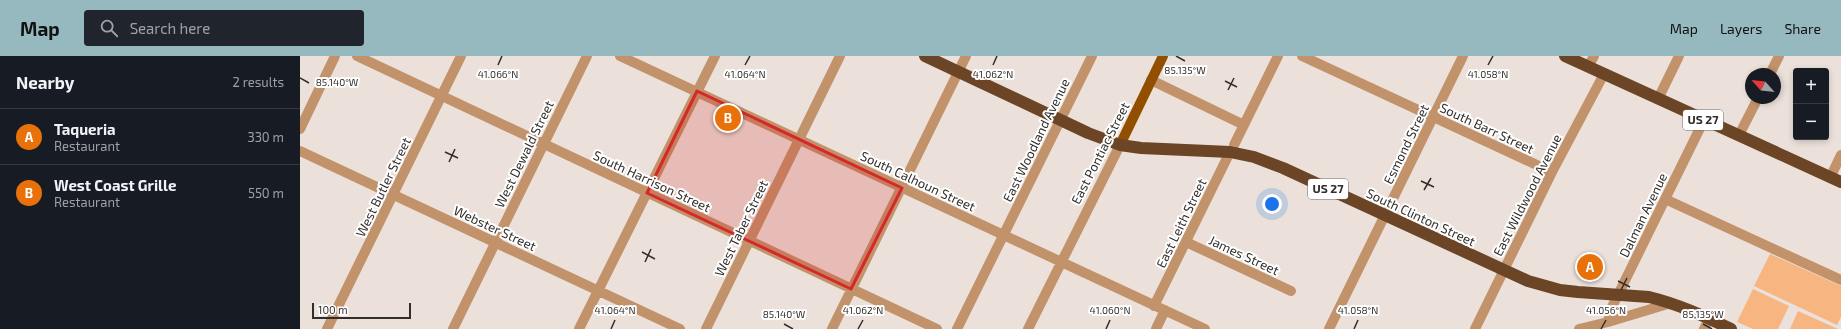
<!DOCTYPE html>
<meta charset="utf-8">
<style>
:root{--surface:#171b24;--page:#20242c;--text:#f1f3f6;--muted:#9ea1a6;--line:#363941;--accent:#96b8bf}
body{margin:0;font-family:"Exo 2",sans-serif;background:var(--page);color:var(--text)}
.controls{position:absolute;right:12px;top:12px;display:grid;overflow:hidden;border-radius:4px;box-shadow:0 2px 6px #0003}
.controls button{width:36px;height:36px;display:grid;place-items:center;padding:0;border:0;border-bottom:1px solid var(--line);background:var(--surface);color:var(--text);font:20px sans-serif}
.compass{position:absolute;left:1445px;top:12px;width:36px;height:36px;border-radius:50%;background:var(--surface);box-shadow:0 2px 6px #0003;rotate:297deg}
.scale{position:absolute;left:12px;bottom:10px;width:99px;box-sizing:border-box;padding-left:4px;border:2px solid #312d2b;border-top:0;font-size:11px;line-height:14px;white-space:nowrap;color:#312d2b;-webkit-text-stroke:3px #fff;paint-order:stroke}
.you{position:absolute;left:972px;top:148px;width:14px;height:14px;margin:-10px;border:3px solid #fff;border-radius:50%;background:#1a73e8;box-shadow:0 0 0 6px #1a73e833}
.badge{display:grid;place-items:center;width:26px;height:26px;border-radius:50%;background:var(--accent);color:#fff;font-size:13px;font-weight:700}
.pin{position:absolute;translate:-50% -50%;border:2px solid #fff;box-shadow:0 1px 4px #0006}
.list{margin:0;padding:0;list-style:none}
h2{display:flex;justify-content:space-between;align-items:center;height:52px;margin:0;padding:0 16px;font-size:17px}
h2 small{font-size:13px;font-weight:400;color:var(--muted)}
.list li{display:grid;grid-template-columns:26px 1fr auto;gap:12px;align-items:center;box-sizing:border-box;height:56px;padding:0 16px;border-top:1px solid var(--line)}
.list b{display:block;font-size:15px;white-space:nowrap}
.list p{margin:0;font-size:13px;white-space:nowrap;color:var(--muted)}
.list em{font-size:13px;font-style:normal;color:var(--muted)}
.icon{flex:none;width:22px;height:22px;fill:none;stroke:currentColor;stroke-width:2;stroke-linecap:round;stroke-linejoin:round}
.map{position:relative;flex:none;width:1541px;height:273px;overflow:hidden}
header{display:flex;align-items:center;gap:24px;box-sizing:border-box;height:56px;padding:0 20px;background:var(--accent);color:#111}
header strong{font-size:19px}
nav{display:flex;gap:22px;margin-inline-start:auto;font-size:14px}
.search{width:280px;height:36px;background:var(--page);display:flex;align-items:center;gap:10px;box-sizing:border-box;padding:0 14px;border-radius:4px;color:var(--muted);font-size:15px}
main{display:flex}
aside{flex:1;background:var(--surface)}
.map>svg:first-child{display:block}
.green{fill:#f7b581}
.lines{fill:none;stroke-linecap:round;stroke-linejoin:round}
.minor{stroke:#c2926b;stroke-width:10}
.major{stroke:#934f00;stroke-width:10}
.highway{stroke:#6b4525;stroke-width:12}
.marked{fill:#d62828;fill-opacity:0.2;stroke:#d62828;stroke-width:3;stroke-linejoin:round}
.ticks{fill:none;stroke:#312d2b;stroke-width:1.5}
.labels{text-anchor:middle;stroke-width:4;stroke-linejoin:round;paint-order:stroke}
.shield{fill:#fff;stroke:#6f6c6b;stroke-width:1}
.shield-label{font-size:12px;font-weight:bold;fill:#312d2b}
.street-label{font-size:13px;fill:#312d2b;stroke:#fff}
.ticks-label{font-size:10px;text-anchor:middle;fill:#312d2b;stroke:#fff;stroke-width:4;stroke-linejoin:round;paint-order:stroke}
</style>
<header>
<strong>Map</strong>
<div class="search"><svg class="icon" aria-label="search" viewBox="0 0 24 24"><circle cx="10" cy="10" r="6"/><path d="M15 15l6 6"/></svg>Search here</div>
<nav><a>Map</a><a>Layers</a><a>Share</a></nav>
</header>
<main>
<aside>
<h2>Nearby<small>2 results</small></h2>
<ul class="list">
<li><span class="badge" style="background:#e8710a">A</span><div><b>Taqueria</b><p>Restaurant</p></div><em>330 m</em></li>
<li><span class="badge" style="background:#e8710a">B</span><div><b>West Coast Grille</b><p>Restaurant</p></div><em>550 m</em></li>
</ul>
</aside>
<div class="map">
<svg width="1541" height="273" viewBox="0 0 1541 273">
<rect width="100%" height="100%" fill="#ebe1da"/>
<path class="green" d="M1470,198L1541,230V261L1537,269L1454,230Z
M1453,233L1489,250L1478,273H1453L1437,266Z
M1498,255L1538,273H1490Z"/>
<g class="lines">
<path class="minor" d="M57,0L637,273
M320,0L905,273
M1002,0L1252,116
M1288,11L1294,0
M1470,18L1479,0
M851,24L944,69
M1358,43L1379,0
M0,73L35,0
M1439,79L1458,42
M934,89L978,0
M0,95L380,273
M1530,122L1541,99
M1365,143L1541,224
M886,186L991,235
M854,250L930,96
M1308,266L1311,253L1404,64
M27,273L161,0
M153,273L287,0
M279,273L415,0
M406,273L540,0
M532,273L666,0
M657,273L792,0
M728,273L820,89
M856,273L865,254
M1029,273L1163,0
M1175,273L1252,116L1304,18
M1279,273L1308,266L1371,247
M1404,273L1409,263"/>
<path class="major" d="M820,89L863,0"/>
<path class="highway" d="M625,0L788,77L820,89L841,92L930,96L954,101L983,112L1228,225L1260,234L1278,236L1349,241C1378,248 1404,260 1431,273
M1265,0L1541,126"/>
</g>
<path class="marked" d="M397,35L602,132L551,233L347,137Z"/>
<path class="ticks" d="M876,0L885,5M198,9L202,0M445,9L450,0M693,9L697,0M1188,9L1193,0M0,22L9,27M925,25L937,31M928,34L934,22M145,96L158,102M149,106L155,93M1121,125L1134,131M1124,134L1131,122M342,196L355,203M345,206L351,193M1318,225L1330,231M1321,234L1327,222M484,268L493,273M1403,268L1412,273M311,273L315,264M558,273L563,264M806,273L810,264M1054,273L1058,264M1301,273L1306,264"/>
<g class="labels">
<g class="shield">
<rect x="1383" y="54" width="40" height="20" rx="3"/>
<rect x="1008" y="123" width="40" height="20" rx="3"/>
</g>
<g class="shield-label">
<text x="1403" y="68">US 27</text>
<text x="1028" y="137">US 27</text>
</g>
<g class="street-label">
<text transform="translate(1187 72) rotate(25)" y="5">South Barr Street</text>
<text transform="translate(736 84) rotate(-64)" y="5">East Woodland Avenue</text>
<text transform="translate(1106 88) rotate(-64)" y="5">Esmond Street</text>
<text transform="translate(800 97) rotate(-63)" y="5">East Pontiac Street</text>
<text transform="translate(224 98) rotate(-64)" y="5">West Dewald Street</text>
<text transform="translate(352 125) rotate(25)" y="5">South Harrison Street</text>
<text transform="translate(618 125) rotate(25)" y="5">South Calhoun Street</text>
<text transform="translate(83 131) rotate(-64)" y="5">West Butler Street</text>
<text transform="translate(1227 139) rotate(-63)" y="5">East Wildwood Avenue</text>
<text transform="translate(1343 159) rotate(-64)" y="5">Dalman Avenue</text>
<text transform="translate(1121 161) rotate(25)" y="5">South Clinton Street</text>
<text transform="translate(881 167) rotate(-64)" y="5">East Leith Street</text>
<text transform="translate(195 172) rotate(25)" y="5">Webster Street</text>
<text transform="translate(441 172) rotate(-64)" y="5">West Taber Street</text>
<text transform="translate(944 199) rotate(25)" y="5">James Street</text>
</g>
</g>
<g class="ticks-label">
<text x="885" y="18">85.135°W</text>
<text x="198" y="22">41.066°N</text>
<text x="445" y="22">41.064°N</text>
<text x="693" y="22">41.062°N</text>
<text x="1188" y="22">41.058°N</text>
<text x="37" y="30">85.140°W</text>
<text x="315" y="258">41.064°N</text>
<text x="563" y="258">41.062°N</text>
<text x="810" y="258">41.060°N</text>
<text x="1058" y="258">41.058°N</text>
<text x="1306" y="258">41.056°N</text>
<text x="484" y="262">85.140°W</text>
<text x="1403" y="262">85.135°W</text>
</g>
</svg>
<div class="controls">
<button>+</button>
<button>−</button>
</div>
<svg class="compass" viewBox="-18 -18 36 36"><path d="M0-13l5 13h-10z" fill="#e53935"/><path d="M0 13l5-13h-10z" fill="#9ea1a6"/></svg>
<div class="scale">100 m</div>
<div class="you"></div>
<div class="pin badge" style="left:1290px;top:211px;background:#e8710a">A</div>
<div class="pin badge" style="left:428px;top:62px;background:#e8710a">B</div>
</div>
</main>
